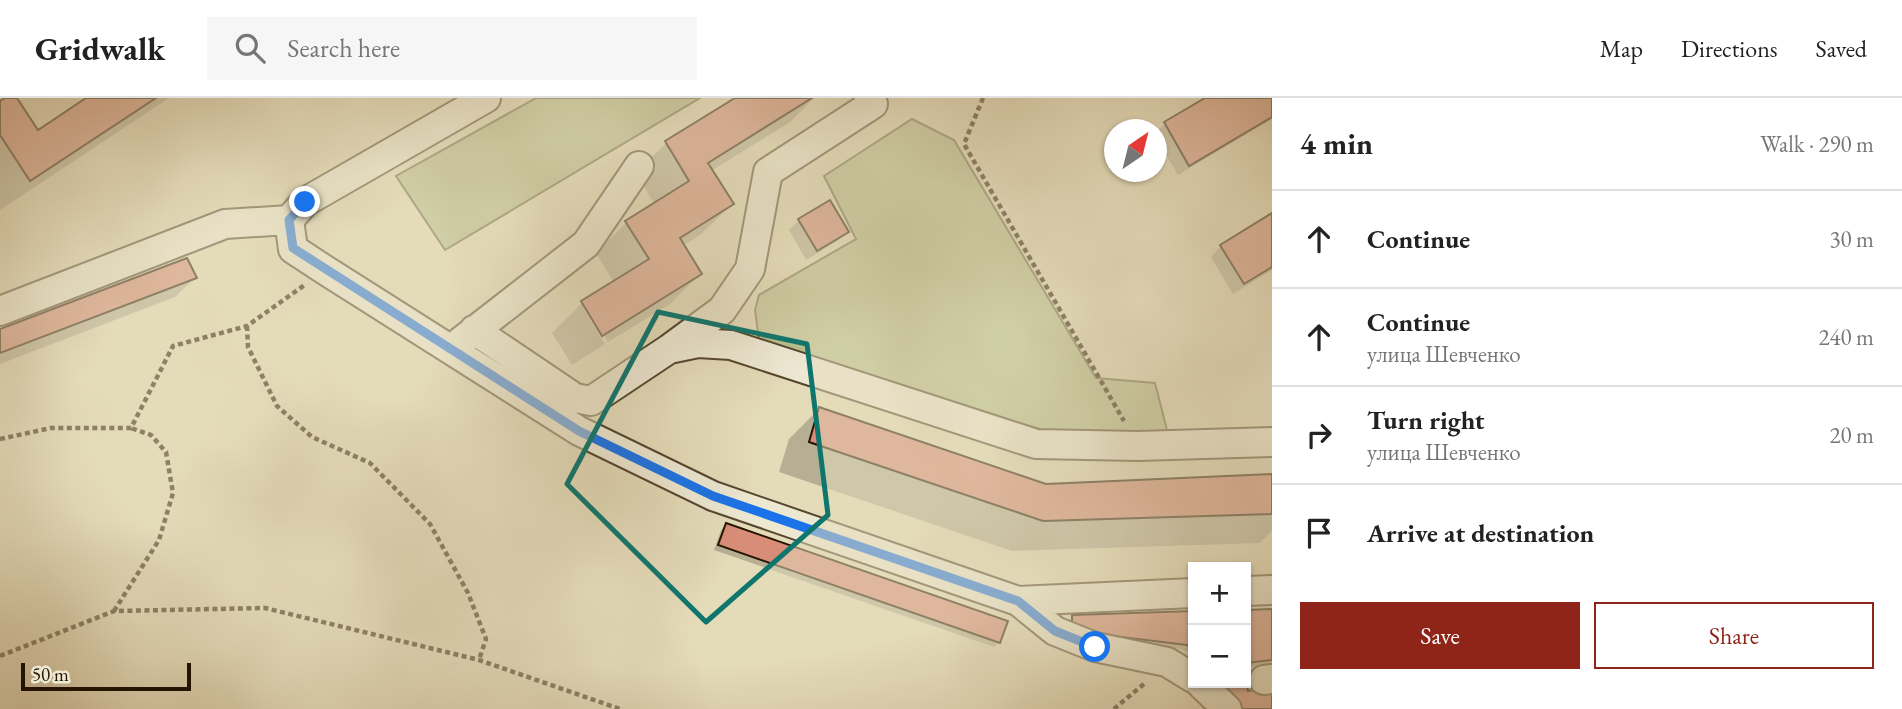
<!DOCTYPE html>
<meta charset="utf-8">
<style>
:root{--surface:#fff;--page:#f6f6f6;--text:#222;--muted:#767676;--line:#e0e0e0;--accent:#8f2418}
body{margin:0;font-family:"EB Garamond",serif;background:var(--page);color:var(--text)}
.controls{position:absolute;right:21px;bottom:21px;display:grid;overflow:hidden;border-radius:0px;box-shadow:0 2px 5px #0004}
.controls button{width:63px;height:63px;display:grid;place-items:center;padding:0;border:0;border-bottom:2px solid var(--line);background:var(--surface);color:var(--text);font:35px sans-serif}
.compass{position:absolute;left:1104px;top:21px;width:63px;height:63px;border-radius:50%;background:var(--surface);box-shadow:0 2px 5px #0004;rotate:35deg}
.scale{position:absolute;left:21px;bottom:18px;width:170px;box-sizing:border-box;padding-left:7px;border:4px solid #251500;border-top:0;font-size:19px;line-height:24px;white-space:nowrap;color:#251500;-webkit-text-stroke:5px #ede8d2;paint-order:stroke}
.stop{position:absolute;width:21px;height:21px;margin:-16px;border:5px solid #1a73e8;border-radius:50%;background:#fff}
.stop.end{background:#1a73e8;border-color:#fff;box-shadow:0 2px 7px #0008}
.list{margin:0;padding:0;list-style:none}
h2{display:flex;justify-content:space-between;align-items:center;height:91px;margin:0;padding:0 28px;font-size:30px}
h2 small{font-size:23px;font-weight:400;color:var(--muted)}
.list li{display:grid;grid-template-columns:46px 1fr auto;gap:21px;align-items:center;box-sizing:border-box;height:98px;padding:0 28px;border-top:2px solid var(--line)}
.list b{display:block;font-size:26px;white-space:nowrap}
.list p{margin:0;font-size:23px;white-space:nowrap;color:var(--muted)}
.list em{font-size:23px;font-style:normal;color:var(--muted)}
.actions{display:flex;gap:14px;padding:21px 28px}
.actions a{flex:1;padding:16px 0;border:2px solid var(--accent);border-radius:0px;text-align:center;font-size:24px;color:var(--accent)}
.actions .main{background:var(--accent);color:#fff}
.icon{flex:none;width:38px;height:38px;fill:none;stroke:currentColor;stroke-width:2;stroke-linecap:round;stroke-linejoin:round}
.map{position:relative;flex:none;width:1272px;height:611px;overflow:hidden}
header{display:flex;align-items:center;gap:42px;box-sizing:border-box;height:98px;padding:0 35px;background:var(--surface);border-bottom:2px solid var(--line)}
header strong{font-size:33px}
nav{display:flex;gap:38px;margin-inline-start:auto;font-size:24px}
.search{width:490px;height:63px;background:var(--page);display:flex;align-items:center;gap:18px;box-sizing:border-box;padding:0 24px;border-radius:0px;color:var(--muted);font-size:26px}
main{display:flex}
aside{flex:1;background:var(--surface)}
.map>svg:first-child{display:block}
.green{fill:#b8bf8c;stroke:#6e6a46;stroke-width:2}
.shadow{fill:#0003}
.building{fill:#d88d78;stroke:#251500;stroke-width:2}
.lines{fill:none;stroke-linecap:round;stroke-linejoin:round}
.minor-casing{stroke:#55462e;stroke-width:32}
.path{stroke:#251500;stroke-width:4.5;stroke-dasharray:5 3.5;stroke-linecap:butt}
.minor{stroke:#ede8d2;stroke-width:28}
.route{stroke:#1a73e8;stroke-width:9}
.marked{fill:none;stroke:#0f766e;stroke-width:5;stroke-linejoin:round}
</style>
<header>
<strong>Gridwalk</strong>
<div class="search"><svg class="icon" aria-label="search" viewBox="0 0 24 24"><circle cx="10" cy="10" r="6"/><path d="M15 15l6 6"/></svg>Search here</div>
<nav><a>Map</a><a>Directions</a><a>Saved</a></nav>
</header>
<main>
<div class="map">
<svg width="1272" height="611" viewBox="0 0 1272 611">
<rect width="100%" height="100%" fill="#e4dbb9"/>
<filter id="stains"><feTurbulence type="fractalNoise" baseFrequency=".00286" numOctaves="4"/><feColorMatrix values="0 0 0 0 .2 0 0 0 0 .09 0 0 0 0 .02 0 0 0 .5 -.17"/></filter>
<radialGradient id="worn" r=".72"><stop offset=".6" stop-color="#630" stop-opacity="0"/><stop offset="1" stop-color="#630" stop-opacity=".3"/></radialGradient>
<path class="green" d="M536,0H700L445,152L396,78Z
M912,21L954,42L1096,280L1155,285L1168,336L1046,333L776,251L759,242L755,212L759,197L856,141L824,78Z"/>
<path class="shadow" d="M8,0H15L37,35L89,0H169L0,112V5Z
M738,0H814L790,24L711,73L732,106L701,136L683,148L700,176L670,206L608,244L588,210H583L605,246L572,267L552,235L582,205L614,185L596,155L626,125L655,107L636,75L666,45Z
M1209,0H1272V21L1178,77L1156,40V34L1165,26Z
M1272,117V172L1233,196L1211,159L1221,148Z
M799,122L847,134L836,144L806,162L789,132Z
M195,180L175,199L0,266V233Z
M819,311L1046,388L1272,378V433L1260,445L1012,453L779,374L789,341Z
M726,427L999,544L994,549L714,452L721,432Z
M1272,512V566L1246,569V513Z
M1193,515V556L1181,551L1068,538V524L1073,519Z"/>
<path class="building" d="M5,0H17L38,32L86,0H156L30,83L0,37V3Z
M735,0H812L708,65L734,106L680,140L702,176L602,238L581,203L649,161L625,123L689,83L665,43Z
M1205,0H1272V19L1189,68L1164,24Z
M830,102L849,134L817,153L798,121Z
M1272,115V169L1244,186L1220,147Z
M187,160L197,180L0,255V231Z
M819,309L1046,386L1272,376V416L1043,423L809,344Z
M726,425L1008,523L1000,545L718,447Z
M1272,511V562L1246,565V512Z
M1193,513V550L1187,547L1072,533V517Z
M1246,579L1248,593L1272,590V611H1238L1219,585H1246Z"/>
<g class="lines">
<defs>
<path id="minor" d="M289,122L293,151L325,172L579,333L713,398L1018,503L1193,495
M289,122L305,104L486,0
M0,213L225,126L289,122
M474,232L575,300L591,303L669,251L722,212L750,171L768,74L873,6L869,0
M460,244L586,146L639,68
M669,251L698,245L731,247L1036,346L1138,348L1272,344
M1246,493L1272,492
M1018,503L1055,533L1095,549L1167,564L1193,580
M1264,582L1272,581
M1200,585L1227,611"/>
</defs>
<use href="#minor" class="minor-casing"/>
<path class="path" d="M983,0L964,46L1124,323
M247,228L248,249L277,308L312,339L370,365L430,426L468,495L486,541L479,562
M0,341L51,330H131L173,248L247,228L306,186
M114,513L159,442L173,395L166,354L151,337L131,330
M0,558L114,513L265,510L479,562L620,611
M1114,611L1145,585"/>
<use href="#minor" class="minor"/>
</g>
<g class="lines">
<path class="route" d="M305,104L289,122L293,150L579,333L713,398L1018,503L1055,533L1095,549"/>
</g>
<path d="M0 0H1272V611H0ZM658,214L807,246L828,417L706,524L567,386Z" fill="#e4dbb9" fill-opacity=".55" fill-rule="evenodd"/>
<path class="marked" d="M658,214L807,246L828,417L706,524L567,386Z"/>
<rect width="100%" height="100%" filter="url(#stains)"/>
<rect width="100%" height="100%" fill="url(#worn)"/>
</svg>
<div class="controls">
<button>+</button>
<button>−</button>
</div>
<svg class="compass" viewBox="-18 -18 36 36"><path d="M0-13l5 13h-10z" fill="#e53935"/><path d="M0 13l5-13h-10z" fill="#767676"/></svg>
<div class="scale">50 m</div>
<div class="stop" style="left:1095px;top:549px"></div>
<div class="stop end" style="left:305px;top:104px"></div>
</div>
<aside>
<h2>4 min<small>Walk · 290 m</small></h2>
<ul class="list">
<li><svg class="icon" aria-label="ahead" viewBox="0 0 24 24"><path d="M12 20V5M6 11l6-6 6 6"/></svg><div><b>Continue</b></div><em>30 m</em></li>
<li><svg class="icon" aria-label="ahead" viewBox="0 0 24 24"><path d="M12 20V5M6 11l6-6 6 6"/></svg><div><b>Continue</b><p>улица Шевченко</p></div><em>240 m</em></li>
<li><svg class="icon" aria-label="right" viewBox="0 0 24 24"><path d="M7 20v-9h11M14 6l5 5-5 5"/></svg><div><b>Turn right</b><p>улица Шевченко</p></div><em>20 m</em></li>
<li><svg class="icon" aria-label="arrive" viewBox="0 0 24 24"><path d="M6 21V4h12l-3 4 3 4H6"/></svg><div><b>Arrive at destination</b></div></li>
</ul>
<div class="actions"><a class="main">Save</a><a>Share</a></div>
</aside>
</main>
